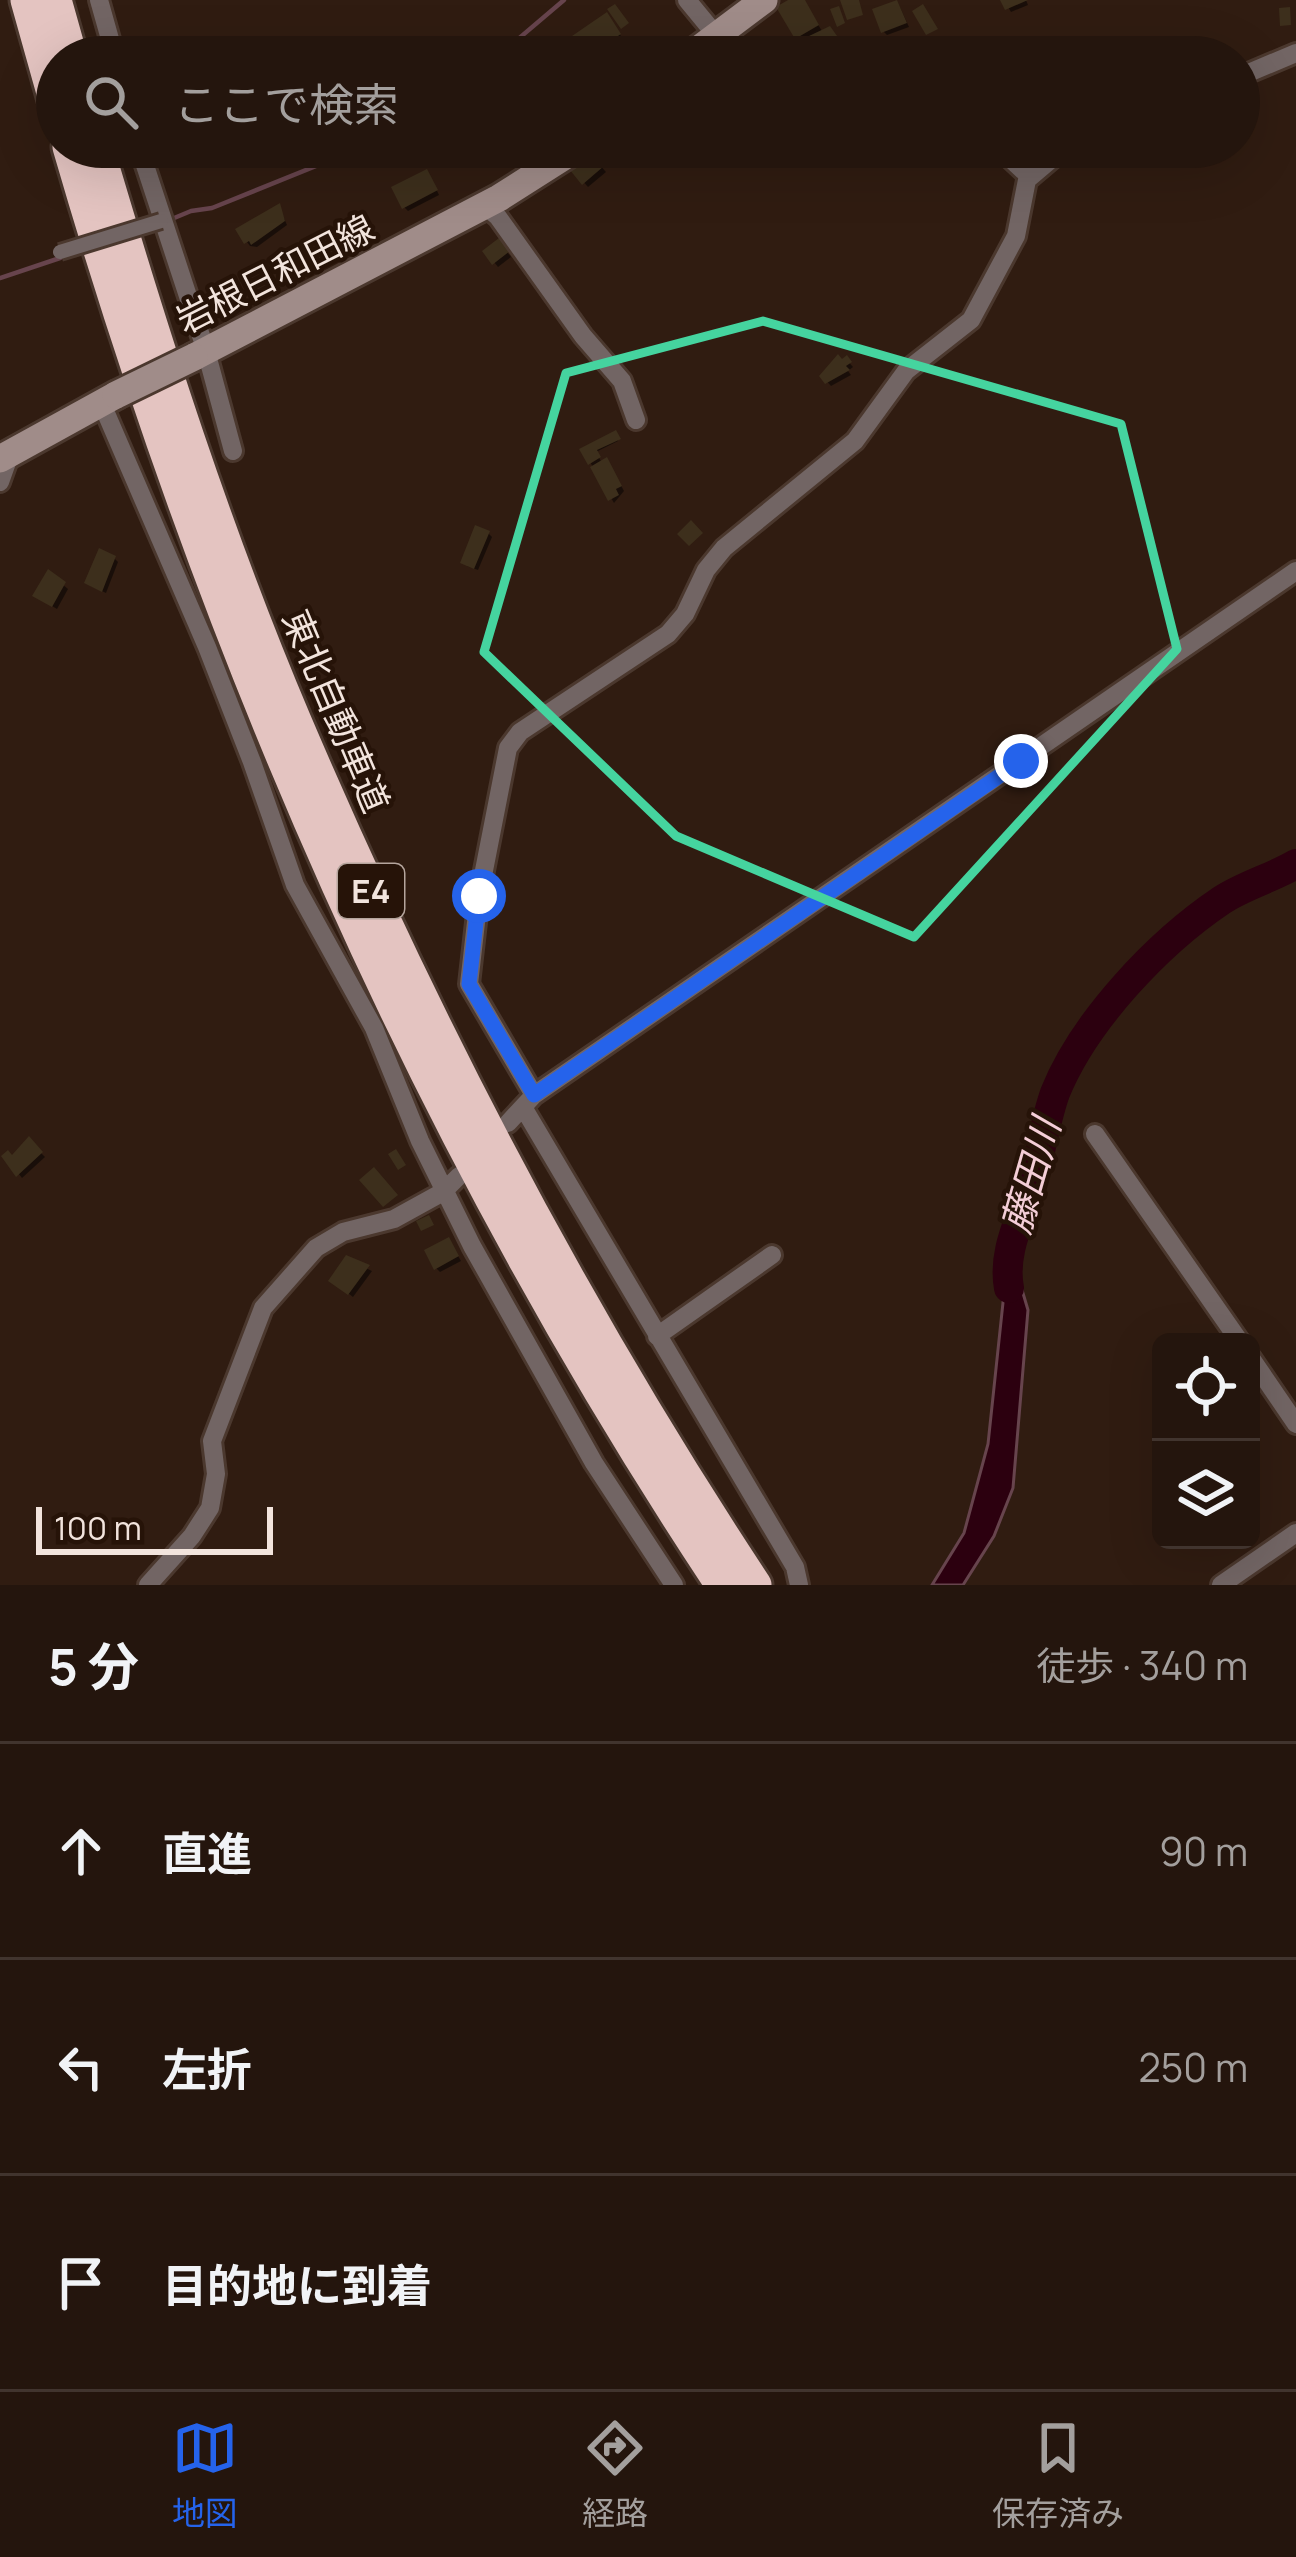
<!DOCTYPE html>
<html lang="ja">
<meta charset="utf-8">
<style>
:root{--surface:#24150d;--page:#2c1e16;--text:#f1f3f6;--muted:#a39f9d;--line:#41342e;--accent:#2563eb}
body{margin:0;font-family:Manrope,"Noto Sans JP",sans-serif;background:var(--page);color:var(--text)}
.controls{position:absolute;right:36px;bottom:36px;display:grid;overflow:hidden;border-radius:18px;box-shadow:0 12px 48px #0002}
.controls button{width:108px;height:108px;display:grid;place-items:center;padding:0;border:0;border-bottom:3px solid var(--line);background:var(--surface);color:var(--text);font:60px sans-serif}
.scale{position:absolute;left:36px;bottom:30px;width:237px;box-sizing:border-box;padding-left:12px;border:6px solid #f2e4dd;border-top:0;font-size:33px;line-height:42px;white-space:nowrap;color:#f2e4dd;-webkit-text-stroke:9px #261308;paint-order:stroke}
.stop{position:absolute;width:36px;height:36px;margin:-27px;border:9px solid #2563eb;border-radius:50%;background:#fff}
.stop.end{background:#2563eb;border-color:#fff;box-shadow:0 3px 12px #0008}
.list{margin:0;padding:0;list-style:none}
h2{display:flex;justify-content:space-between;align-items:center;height:156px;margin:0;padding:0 48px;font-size:51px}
h2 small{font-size:39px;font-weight:400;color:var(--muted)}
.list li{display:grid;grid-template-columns:78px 1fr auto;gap:36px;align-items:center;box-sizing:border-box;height:216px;padding:0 48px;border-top:3px solid var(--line)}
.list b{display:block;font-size:45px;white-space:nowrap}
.list em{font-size:39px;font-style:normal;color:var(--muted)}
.icon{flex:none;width:66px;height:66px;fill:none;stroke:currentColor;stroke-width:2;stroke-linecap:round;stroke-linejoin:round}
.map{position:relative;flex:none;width:1296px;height:1585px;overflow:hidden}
.search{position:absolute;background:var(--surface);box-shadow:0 12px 48px #0002;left:36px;right:36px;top:36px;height:132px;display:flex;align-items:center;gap:30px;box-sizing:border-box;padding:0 42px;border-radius:66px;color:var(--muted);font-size:45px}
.sheet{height:804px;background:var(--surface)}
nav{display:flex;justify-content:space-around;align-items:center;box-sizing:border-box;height:168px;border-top:3px solid var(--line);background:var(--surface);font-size:33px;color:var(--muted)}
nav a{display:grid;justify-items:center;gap:6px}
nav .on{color:var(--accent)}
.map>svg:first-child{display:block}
.water{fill:#2c000f;stroke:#67444d;stroke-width:3}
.shadow{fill:#0007}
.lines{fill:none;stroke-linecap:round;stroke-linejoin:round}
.stream{stroke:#67444d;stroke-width:4.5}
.river{stroke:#2c000f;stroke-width:30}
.building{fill:#3d2f1c}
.minor-casing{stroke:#4b382e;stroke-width:24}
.secondary-casing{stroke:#4b382e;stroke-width:33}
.motorway-casing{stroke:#4b382e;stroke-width:39}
.minor{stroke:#726564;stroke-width:18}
.secondary{stroke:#a08c89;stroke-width:27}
.motorway{stroke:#e4c4c1;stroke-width:33}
.pedestrian-bridge-casing{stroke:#4b382e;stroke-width:20;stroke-linecap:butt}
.secondary-bridge-casing{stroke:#4b382e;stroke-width:33;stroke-linecap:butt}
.pedestrian-bridge{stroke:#726564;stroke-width:14}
.secondary-bridge{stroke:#a08c89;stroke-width:27}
.route{stroke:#2563eb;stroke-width:15}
.marked{fill:none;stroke:#45d49f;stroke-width:9;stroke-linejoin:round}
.labels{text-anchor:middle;stroke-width:9;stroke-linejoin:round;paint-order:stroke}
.shield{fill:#261308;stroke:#b5a59d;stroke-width:3}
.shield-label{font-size:33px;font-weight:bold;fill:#f2e4dd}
.street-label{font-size:36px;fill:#f2e4dd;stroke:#261308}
.water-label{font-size:39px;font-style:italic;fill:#f4ced7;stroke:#261308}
</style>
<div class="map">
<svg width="1296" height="1585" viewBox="0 0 1296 1585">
<rect width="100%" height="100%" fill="#301c11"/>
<path class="water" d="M1009,1246L1028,1310L1013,1488L994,1536L963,1585H932L964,1533L988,1444Z"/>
<path class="shadow" d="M794,0H804L823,33L833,34L843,47L835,51L829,42L819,45L812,35L801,41L797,37Z
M1004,0H1026L1028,5L1011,12Z
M898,3L909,27L887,35L883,31Z
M610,20L623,39L590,57L576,37Z
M607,147H625L630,152L619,161Z
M592,156L606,172L588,187L574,171Z
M430,176L439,195L408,211L404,207Z
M279,207L287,225L257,247L250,246L247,242Z
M499,242L511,257L498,267L486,252Z
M846,359L853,367L848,371L851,375L831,386L823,377Z
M615,434L618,441L596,452L602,463L610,465L624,491L614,503L583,450Z
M488,533L492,537L478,570L467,566Z
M114,558L118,562L106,593L91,586Z
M49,573L68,589L57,609L40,599Z
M29,1141L45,1157L22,1178L5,1156L13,1160Z
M452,1245L461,1261L440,1272L436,1268Z
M347,1259L372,1271L353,1297L336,1284Z"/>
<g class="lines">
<path class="stream" d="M497,57L564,0
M167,221L191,211L212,208L363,147
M0,278L60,258"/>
<path class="river" d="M1009,1288C1002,1251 1022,1217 1032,1182C1041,1153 1045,1121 1055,1093C1084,1021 1158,943 1222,900C1245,885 1272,878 1296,864"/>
</g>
<path class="building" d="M788,0H805L819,25L795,39L776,7Z
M840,0H859L863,15L847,20Z
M897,0L907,23L881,33L872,9Z
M1000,0H1028L1005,10Z
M615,4L629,23L621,29L607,9Z
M923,4L938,29L926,35L912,11Z
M839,6L845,23L837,27L830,9Z
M1290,7L1291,25L1280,26L1279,8Z
M607,12L621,34L586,57L572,36Z
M830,26L842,43L829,49L824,39L812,43L809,36Z
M940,37L949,56L947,57H937L929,43Z
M603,147H628L613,159Z
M655,147H673L679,154L667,163Z
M592,151L604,166L582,185L570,170Z
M427,169L438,190L402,209L391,187Z
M280,203L285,221L251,245L249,241L244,244L235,229Z
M499,238L510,251L492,265L482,251Z
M838,354L842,359L847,355L852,362L846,366L850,370L825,384L819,376Z
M616,430L621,439L597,450L601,457L588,465L579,449Z
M607,457L622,486L616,489L619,495L608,501L590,467Z
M691,520L703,533L689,546L677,534Z
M475,525L490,531L474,569L460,563Z
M99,548L116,556L102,592L84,583Z
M48,569L66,582L52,607L32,596Z
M29,1136L43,1152L16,1177L1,1156L8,1150L12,1155Z
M396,1149L406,1165L398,1170L388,1154Z
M374,1167L398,1195L383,1207L359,1180Z
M429,1215L434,1225L421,1231L416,1221Z
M449,1237L459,1256L434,1270L424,1250Z
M346,1255L370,1265L348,1295L328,1281Z"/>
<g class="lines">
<defs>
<path id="minor" d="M99,0L115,57
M687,0L715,34
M1239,77L1296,53
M139,147L206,351L233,451
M1004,153L1030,177
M485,206L498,217L583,336L622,381L636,420
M102,404L207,647L252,762L295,885L374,1028L420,1141L472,1246L594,1463L674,1585
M0,482L10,454
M534,1095L469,984L479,896L508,748L520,732L668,634L685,614L706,570L724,548L855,441L906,371L971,320L1016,236L1027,180L1066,147
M523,1107L795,1567L799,1585
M508,1123L534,1095L1296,571
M1095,1134L1240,1342
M657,1336L772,1255
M1251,1358L1296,1424
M148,1585L192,1536L210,1508L216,1474L212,1441L263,1308L316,1248L343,1232L394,1219L443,1192L459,1176
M1221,1585L1296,1533"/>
<path id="secondary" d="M688,57L764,0
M194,357L499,198L579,147
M0,459L116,395"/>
<path id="motorway" d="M27,0L57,107
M55,0L71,57
M69,147C216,654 429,1144 722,1585
M97,147C154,341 216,535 295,721C423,1021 575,1313 755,1585"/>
</defs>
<use href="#minor" class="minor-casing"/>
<use href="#secondary" class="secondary-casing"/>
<use href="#motorway" class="motorway-casing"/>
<use href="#minor" class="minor"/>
<use href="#secondary" class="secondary"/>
<use href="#motorway" class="motorway"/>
<defs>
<path id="pedestrian-bridge" d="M60,252L161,221"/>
<path id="secondary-bridge" d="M116,395L194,357"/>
</defs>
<use href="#pedestrian-bridge" class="pedestrian-bridge-casing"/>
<use href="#secondary-bridge" class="secondary-bridge-casing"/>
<use href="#pedestrian-bridge" class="pedestrian-bridge"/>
<use href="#secondary-bridge" class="secondary-bridge"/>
</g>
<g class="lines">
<path class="route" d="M479,896L469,984L534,1095L1021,761"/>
</g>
<path class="marked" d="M763,321L1121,424L1177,649L914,937L676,836L484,652L566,373Z"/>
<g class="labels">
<rect class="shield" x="338" y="864" width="66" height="54" rx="9"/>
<g class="shield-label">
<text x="371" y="903">E4</text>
</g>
<g class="street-label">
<text transform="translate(275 274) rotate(-27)" y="13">岩根日和田線</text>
<text transform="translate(336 711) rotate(67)" y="13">東北自動車道</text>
</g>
<g class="water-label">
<text transform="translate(1031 1176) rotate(-74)" y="14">藤田川</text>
</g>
</g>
</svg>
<div class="controls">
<button><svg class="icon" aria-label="locate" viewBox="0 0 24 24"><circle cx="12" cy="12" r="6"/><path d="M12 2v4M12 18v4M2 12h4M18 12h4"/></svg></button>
<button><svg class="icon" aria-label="layers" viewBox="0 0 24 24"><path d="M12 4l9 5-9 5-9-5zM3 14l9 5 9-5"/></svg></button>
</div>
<div class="scale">100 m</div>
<div class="stop" style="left:479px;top:896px"></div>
<div class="stop end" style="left:1021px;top:761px"></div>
<div class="search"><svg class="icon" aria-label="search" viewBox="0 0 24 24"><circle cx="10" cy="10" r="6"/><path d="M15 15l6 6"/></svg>ここで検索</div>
</div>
<section class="sheet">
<h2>5 分<small>徒歩 · 340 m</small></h2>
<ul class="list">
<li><svg class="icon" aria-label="ahead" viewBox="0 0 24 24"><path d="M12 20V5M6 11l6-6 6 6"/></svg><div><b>直進</b></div><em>90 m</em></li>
<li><svg class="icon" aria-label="left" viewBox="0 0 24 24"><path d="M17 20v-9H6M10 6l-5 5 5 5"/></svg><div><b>左折</b></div><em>250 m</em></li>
<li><svg class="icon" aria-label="arrive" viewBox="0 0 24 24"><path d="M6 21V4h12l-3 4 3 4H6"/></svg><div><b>目的地に到着</b></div></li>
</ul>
</section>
<nav>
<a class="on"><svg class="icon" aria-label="map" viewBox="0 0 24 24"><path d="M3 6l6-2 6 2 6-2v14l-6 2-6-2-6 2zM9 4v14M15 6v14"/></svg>地図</a>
<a><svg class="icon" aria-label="directions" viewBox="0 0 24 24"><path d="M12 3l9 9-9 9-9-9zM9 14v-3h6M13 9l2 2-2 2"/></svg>経路</a>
<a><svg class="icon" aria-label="saved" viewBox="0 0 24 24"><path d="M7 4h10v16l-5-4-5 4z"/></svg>保存済み</a>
</nav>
